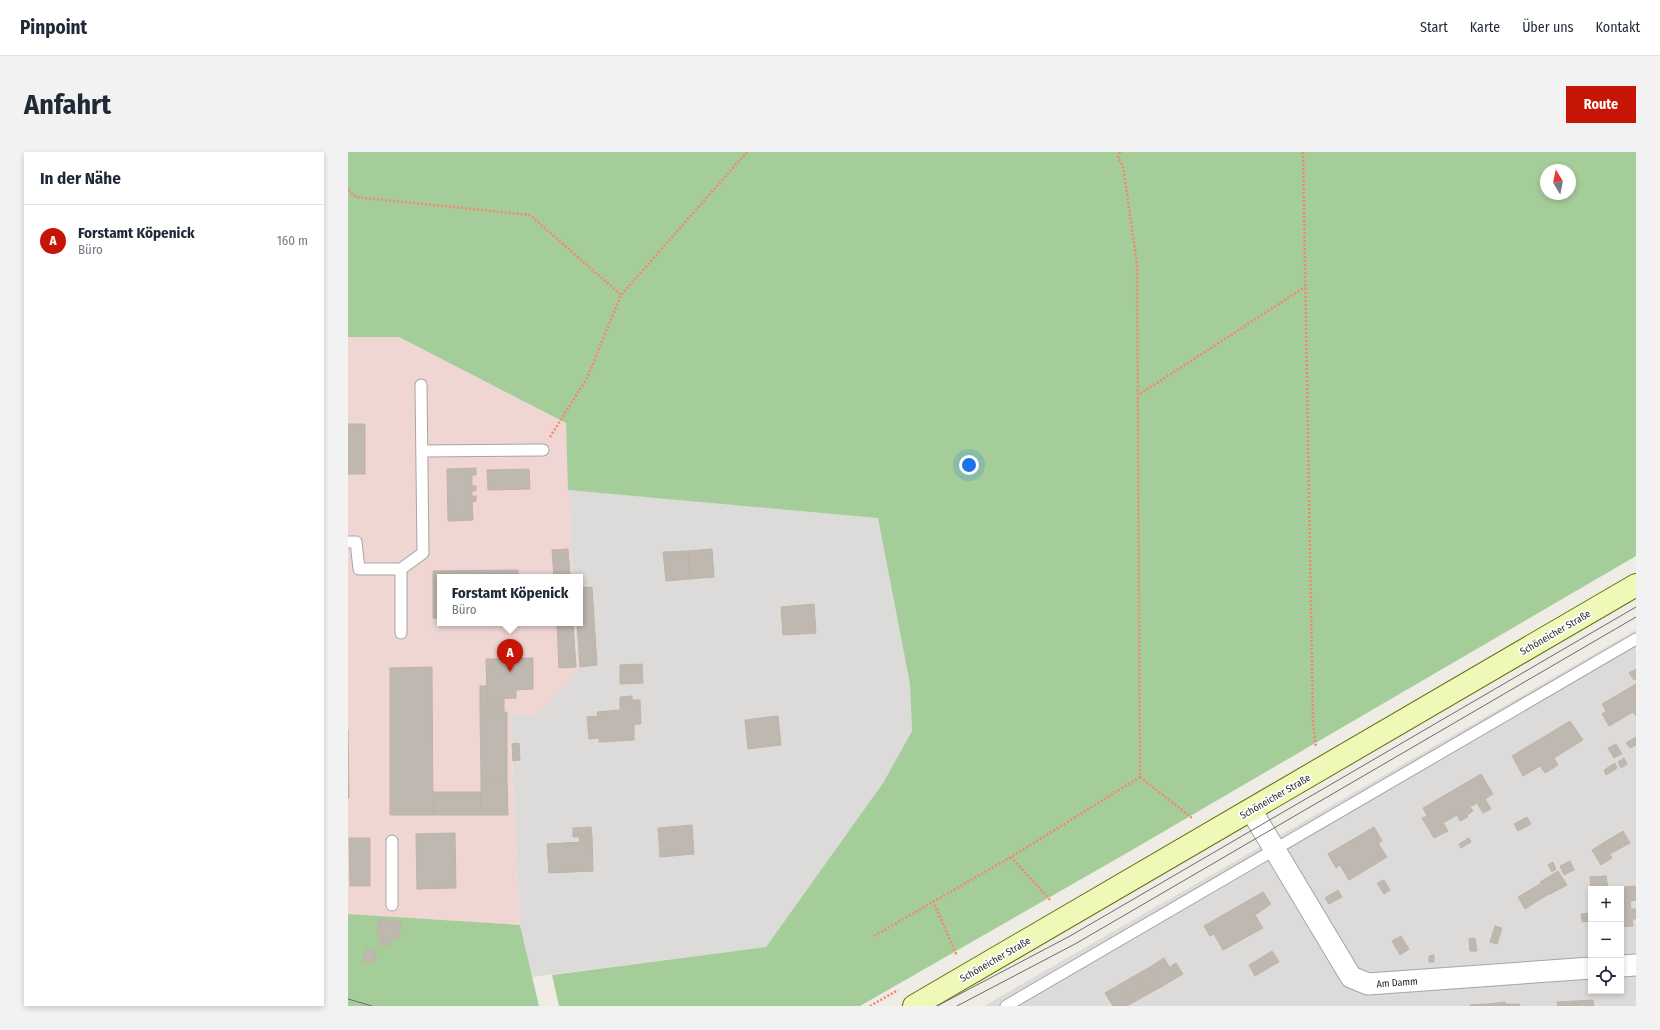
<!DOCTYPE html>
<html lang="de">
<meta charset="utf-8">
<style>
:root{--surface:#fff;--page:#f2f2f3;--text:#1f2937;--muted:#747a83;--line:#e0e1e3;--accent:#c61405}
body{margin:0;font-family:"Fira Sans Condensed",sans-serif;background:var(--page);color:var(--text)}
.controls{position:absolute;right:12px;bottom:12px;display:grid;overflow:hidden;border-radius:0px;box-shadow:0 2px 6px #0003}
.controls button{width:36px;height:36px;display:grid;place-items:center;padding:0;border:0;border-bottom:1px solid var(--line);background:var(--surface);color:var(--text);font:20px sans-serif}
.compass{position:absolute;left:1192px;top:12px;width:36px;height:36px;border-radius:50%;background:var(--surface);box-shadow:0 2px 6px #0003;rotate:350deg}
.you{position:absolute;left:621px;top:313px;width:14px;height:14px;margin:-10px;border:3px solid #fff;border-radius:50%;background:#1a73e8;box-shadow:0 0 0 6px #1a73e833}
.badge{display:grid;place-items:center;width:26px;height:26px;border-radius:50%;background:var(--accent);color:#fff;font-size:13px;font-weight:700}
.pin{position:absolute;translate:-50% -33px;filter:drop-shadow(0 1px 2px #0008)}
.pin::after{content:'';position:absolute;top:21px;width:14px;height:12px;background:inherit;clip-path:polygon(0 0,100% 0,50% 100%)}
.popup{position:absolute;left:89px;top:422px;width:146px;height:52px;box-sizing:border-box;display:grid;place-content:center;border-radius:0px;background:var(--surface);filter:drop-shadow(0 1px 3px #0005);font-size:13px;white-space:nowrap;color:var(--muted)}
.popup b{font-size:15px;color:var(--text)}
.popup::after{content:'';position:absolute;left:50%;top:100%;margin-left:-8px;border:8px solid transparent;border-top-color:var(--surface)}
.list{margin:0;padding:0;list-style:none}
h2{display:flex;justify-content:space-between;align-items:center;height:52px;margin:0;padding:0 16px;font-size:17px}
h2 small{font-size:13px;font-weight:400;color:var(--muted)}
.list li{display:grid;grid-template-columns:26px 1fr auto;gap:12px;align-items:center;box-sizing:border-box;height:72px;padding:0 16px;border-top:1px solid var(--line)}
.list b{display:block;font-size:15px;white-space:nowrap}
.list p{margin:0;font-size:13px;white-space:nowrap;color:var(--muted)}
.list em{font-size:13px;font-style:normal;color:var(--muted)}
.icon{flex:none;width:22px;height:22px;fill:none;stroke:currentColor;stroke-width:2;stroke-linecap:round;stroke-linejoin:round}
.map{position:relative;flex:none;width:1288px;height:854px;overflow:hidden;border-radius:0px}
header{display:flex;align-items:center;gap:24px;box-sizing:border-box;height:56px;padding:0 20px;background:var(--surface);border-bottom:1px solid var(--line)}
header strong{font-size:19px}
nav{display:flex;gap:22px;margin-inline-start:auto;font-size:14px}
.intro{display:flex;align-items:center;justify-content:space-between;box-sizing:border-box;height:96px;padding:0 24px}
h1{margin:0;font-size:28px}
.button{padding:10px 18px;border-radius:0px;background:var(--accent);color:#fff;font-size:14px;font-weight:700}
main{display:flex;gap:24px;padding:0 24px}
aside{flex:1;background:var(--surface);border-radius:0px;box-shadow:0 2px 6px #0003}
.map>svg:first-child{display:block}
.residential{fill:#dcdbda;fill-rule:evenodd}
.commercial{fill:#efd6d3}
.forest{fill:#a4cd99;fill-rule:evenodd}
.building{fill:#bfb8b0;stroke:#c0b3a6}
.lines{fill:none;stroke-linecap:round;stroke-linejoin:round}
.lane-casing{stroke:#a5a5a5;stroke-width:13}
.street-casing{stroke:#a5a5a5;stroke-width:23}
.secondary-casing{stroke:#5e7207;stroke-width:24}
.path{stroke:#f6866d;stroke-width:2.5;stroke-dasharray:2 2;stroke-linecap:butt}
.lane{stroke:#fff;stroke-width:11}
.street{stroke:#fff;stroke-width:21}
.secondary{stroke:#f0f8b8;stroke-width:22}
.tram{stroke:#6c6c6c;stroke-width:1}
.labels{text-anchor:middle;stroke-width:3.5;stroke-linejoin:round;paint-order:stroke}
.street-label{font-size:10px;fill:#1e1e1e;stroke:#fff}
</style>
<header>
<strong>Pinpoint</strong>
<nav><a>Start</a><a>Karte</a><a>Über uns</a><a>Kontakt</a></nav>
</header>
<div class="intro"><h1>Anfahrt</h1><a class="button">Route</a></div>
<main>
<aside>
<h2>In der Nähe<small></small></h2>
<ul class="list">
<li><span class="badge">A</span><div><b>Forstamt Köpenick</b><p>Büro</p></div><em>160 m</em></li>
</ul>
</aside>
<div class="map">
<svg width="1288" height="854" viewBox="0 0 1288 854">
<rect width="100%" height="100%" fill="#eeece4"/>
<path class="residential" d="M220,338L530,365L562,532L564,579L535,631L418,795L184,825L172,773L162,562L188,563L230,519L227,471H232V425H225Z
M1288,478V854H636ZM1243,737H1273V839H1243Z"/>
<path class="commercial" d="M0,185H51L218,271L225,425H92V471H227L230,519L188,563L162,562L172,773L0,762Z"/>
<path class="forest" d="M0,0H1288V404L784,698L512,854H211L204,823L418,795L535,631L564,579L562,532L530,366L220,338L218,271L51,185H0ZM1198,18H1222V42H1198Z
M0,762L172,773L191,854H0Z"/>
<path class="building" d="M0,272H17V322H0Z
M128,316V323H124V334H128V339H124V344H128V349L124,350L125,368L100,369L99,317Z
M181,317L182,337L140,338L139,318Z
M220,397L222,425H206L204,398Z
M364,397L366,425L342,427L340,399Z
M340,399L342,427L318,429L315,400Z
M170,418V425H92V466H85V419Z
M244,435L249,513L232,515L229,471H232V436Z
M466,452L468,481L435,483L433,455Z
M209,471H225L228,515L211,516Z
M185,506V537L168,538V546L139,547L138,507Z
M294,512L295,531L272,532V513Z
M84,515L85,663H42V516Z
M1288,517V527L1286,528L1281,521Z
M1288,532V564L1285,560L1261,574L1254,562L1258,559L1254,552Z
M132,534H139V547H156V559L132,560Z
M284,544V548H292L293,572H287L286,575V588L251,590V586L241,587L239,565L250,564L249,560L272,558V545Z
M132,560H159V626H133Z
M430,564L433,593L400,597L397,568Z
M1222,569L1235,588L1206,606L1210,613L1197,621L1192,614L1175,624L1164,604Z
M0,578L1,646H0Z
M1288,585V593L1282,596L1278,591Z
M171,591L172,608L165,609L164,592Z
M1268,592L1274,602L1266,606L1260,596Z
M1276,606L1279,612L1273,616L1270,610Z
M1267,611L1269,616L1258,623L1256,618Z
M1133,622L1145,642L1137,647L1143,657L1135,661L1129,651L1122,655L1125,659L1119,663L1120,665L1112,669L1109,663L1095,671L1100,679L1086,686L1074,666L1079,664L1075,656Z
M133,626H159L160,663H133Z
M85,640H133V663H85Z
M1179,665L1183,672L1170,679L1166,672Z
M344,673L346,702L312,705L310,676Z
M243,675L244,684L225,685V676Z
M1026,675L1034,689L1030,691L1039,705L1001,728L992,713L988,716L980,702Z
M1275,679L1282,691L1262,702L1255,691Z
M107,681L108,736L69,737L68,682Z
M244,684L245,719L201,721L199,692L232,690L231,685Z
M1,686H22V734H2Z
M1121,686L1123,690L1113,696L1111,692Z
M1255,691L1264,706L1253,713L1244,698Z
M1222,709L1226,718L1216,723L1212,714Z
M1205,710L1208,717L1204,720L1200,713Z
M1210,719L1219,733L1200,743L1192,730Z
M1258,724L1260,736L1243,738L1242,725Z
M1036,728L1042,738L1036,742L1029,731Z
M1192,732L1199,743L1177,757L1170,745Z
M1287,734L1288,748L1282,749L1283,757H1288V767H1284L1285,774L1273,775V742H1276V735Z
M990,738L994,745L981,752L977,746Z
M915,740L923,752L907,763L915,776L875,798L866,782L862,784L856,774Z
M1243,761V769L1234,770L1233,762Z
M31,767L53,769L51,787L29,785Z
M1147,774L1154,776L1149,792L1142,790Z
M1053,784L1061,797L1052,803L1044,789Z
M1127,786L1129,799H1122L1121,787Z
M32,787L43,788V793H32Z
M17,797L28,798L27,810H16Z
M924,799L931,810L907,824L901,813Z
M1086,803V810H1081V804Z
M816,806L828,826L813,835L802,815Z
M828,811L835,822L828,826L822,815Z
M802,815L813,835L800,842L788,823Z
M788,823L800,842L786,850L774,831Z
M774,831L786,850L779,854H765L757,841Z
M1245,848L1246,854H1228V849Z
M1228,849V854H1210L1209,850Z
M1157,850V854H1141L1140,852Z
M1140,852L1141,854H1122V853Z
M1157,852H1171L1172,854H1157Z"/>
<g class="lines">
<defs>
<path id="lane" d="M74,299L195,298
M0,390H8L11,417H53V481
M53,417L75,401L73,233
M44,689V753
M658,854L1288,487"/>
<path id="street" d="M903,658L1003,825L1020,832L1243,816
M1273,814L1288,813"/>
<path id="secondary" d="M566,854L1288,433"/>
</defs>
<use href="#lane" class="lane-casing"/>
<use href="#street" class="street-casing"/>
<use href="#secondary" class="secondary-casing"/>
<path class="path" d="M772,0L770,6L775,14L789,112L792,625
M955,0L965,571L968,595
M0,38L8,45L182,63L273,143
M792,242L957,135
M202,285L239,226L273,143L399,0
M792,625L844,666
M663,705L703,749
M585,749L609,804
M526,784L663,705L792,625
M522,854L550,838"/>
<use href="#lane" class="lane"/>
<use href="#street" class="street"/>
<use href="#secondary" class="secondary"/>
<path class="tram" d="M0,847L24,854
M589,854L722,784L1288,455
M609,854L727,792L1288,465"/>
</g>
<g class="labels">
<g class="street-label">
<text transform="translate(1207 480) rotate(-30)" y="4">Schöneicher Straße</text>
<text transform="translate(927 644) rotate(-30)" y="4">Schöneicher Straße</text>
<text transform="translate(647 807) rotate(-30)" y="4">Schöneicher Straße</text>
<text transform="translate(1049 830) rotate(-4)" y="4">Am Damm</text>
</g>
</g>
</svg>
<div class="controls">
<button>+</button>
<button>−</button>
<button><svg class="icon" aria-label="locate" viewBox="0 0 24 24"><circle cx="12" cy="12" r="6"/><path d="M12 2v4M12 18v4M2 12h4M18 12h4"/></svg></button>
</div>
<svg class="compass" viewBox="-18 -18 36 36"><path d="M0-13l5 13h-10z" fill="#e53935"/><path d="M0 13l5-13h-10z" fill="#747a83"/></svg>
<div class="you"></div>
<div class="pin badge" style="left:162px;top:520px">A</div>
<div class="popup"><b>Forstamt Köpenick</b>Büro</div>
</div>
</main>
